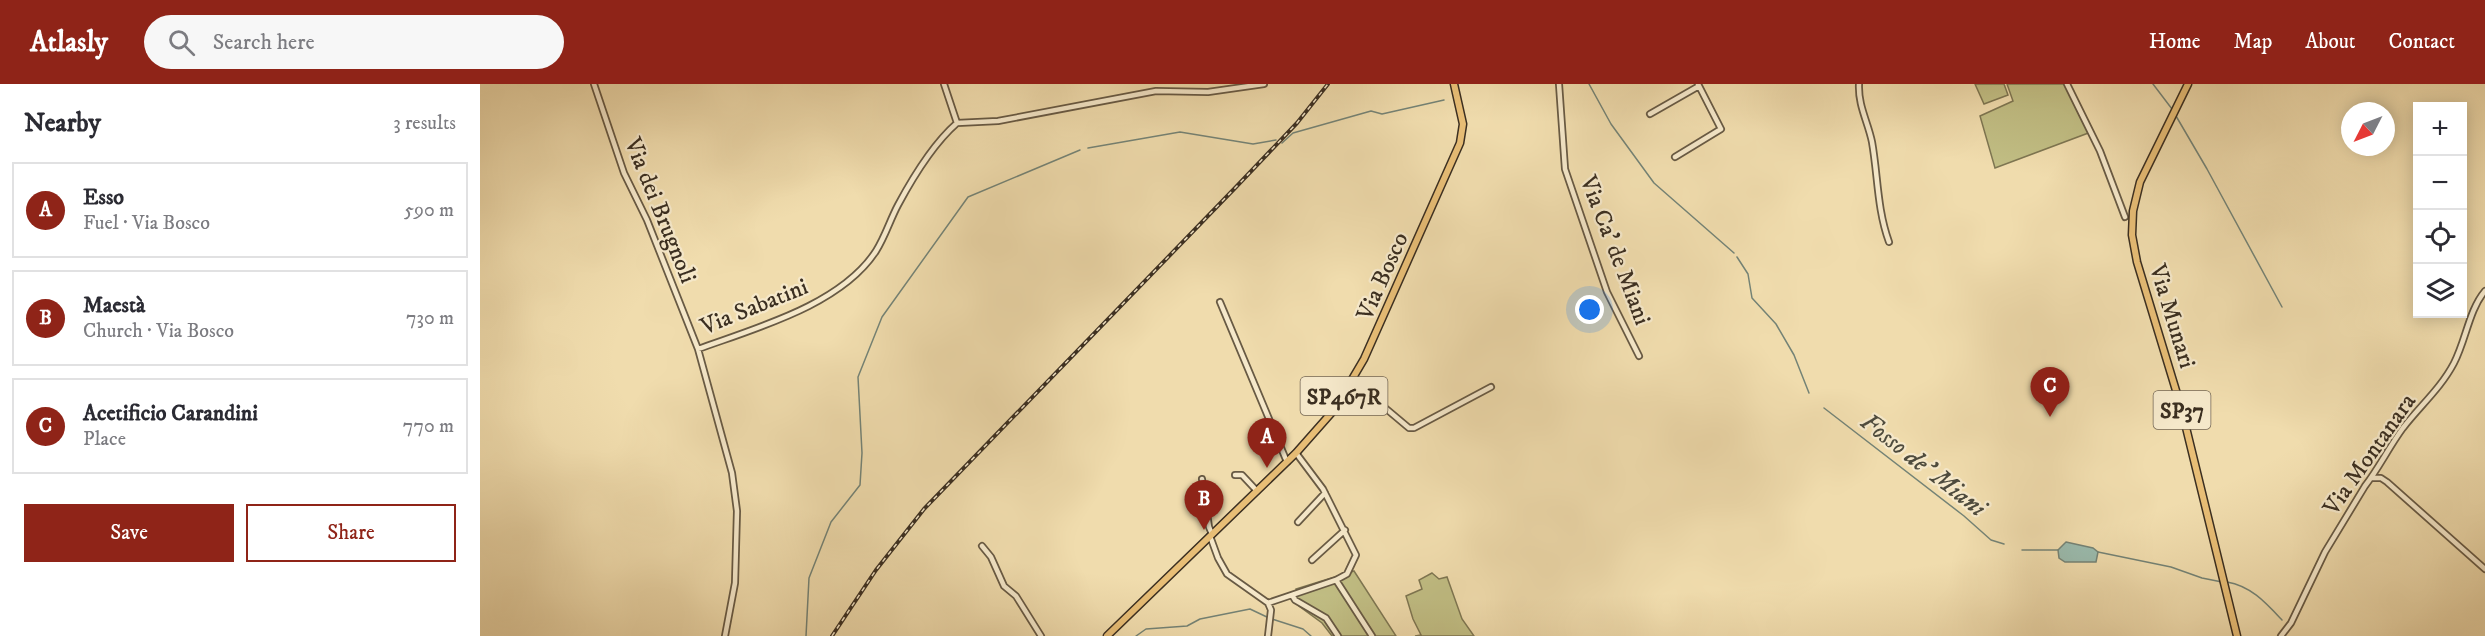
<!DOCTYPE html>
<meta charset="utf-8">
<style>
:root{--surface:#fff;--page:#f7f7f7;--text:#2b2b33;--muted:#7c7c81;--line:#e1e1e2;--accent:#8f2418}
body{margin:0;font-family:"IM FELL DW Pica",serif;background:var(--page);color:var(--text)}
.controls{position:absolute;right:18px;top:18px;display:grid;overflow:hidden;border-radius:0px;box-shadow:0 3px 15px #0003}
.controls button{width:54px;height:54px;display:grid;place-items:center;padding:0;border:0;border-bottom:2px solid var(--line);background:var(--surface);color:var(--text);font:30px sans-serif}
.compass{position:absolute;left:1861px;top:18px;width:54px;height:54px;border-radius:50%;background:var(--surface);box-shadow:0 3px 15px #0003;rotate:228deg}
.you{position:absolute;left:1110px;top:226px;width:21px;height:21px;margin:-15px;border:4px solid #fff;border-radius:50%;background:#1a73e8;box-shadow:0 0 0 9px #1a73e833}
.badge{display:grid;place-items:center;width:39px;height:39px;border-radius:50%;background:var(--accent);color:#fff;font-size:20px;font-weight:700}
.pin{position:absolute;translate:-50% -50px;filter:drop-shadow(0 2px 3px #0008)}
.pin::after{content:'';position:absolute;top:32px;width:21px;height:18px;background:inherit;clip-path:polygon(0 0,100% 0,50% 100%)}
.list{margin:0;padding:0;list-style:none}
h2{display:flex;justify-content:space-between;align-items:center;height:78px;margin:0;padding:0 24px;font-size:26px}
h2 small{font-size:20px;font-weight:400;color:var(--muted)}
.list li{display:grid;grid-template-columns:39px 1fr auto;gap:18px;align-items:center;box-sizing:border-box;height:96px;margin:0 12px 12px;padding:0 12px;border:2px solid var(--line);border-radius:0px}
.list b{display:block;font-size:22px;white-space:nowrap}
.list p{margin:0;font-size:20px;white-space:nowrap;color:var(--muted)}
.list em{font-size:20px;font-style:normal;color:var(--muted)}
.actions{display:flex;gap:12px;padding:18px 24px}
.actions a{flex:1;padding:14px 0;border:2px solid var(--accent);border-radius:0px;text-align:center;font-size:21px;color:var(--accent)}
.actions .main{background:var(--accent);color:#fff}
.icon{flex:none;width:33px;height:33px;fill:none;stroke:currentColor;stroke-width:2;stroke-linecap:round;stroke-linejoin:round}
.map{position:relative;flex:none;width:2005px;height:552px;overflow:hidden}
header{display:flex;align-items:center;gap:36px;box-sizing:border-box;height:84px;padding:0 30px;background:var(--accent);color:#fff}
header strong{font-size:28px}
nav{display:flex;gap:33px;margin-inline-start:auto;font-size:21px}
.search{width:420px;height:54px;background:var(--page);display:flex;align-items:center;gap:15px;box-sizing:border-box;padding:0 21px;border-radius:33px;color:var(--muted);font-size:22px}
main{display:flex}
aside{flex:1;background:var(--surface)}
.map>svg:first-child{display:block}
.green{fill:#c1be84;stroke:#7e7652;stroke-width:1.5}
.water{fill:#9abbae;stroke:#748376;stroke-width:1.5}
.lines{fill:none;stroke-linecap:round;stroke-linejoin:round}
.stream{stroke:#748376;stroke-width:1.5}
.minor-casing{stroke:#685a44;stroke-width:8}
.major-casing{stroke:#3b2f21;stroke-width:9}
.minor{stroke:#f5e8ca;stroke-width:4.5}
.major{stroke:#e8be76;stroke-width:6}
.rail-casing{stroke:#3b2f21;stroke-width:4}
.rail{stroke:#f5e8ca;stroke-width:1.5;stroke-dasharray:4.5;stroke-linecap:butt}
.labels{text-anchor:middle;stroke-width:4.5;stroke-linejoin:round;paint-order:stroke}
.shield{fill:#f5e8ca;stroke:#736654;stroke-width:1.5}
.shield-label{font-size:22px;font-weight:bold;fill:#3b2f21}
.street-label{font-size:24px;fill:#3b2f21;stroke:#f5e8ca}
.water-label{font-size:26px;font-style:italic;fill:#4e4b3d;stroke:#f5e8ca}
</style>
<header>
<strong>Atlasly</strong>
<div class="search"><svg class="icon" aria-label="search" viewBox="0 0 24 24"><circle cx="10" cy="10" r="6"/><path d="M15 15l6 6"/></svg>Search here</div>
<nav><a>Home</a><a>Map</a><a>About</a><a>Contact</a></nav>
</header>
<main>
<aside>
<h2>Nearby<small>3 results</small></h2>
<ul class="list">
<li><span class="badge">A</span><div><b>Esso</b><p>Fuel · Via Bosco</p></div><em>590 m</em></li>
<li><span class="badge">B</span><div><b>Maestà</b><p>Church · Via Bosco</p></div><em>730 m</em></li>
<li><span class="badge">C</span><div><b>Acetificio Carandini</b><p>Place</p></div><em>770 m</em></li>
</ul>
<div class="actions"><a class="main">Save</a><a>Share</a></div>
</aside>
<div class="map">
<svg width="2005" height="552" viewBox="0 0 2005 552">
<rect width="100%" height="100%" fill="#f0dcad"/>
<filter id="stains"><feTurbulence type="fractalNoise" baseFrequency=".00333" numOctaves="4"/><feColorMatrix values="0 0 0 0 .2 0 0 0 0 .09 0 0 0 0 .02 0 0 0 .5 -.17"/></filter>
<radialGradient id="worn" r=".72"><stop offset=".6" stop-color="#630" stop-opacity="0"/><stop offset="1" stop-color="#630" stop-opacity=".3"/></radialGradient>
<path class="green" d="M1495,0H1524L1528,11L1504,20Z
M1527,0H1588L1611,48L1515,84L1500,32L1533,17Z
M874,487L916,552H852L842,539L819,522L816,505Z
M952,489L959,495L967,493L982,535L994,552H935L941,551L933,535L926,512L942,505L939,496Z"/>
<path class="water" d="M1586,458L1613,464L1618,468L1616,478H1585L1579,474L1578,466Z"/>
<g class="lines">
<path class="stream" d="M1109,0L1131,40L1174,99L1254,169
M1673,0L1692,25
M1696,32L1727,85L1802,223
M802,59L813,49L891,27L902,30L964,16
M608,64L700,48L773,60L796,56
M1257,173L1268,190L1272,214L1296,240L1314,271L1329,309
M1344,324L1484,432L1511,456L1524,460
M1542,466H1578
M1618,468L1691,483L1722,494L1742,498
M1747,498C1771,502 1786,519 1802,536
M792,535L823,545L831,552
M326,552L329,494L351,438L380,401L382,369L378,293L402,233L488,113L600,66
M656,552L666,545L707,542L720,535L770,525L789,534"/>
<defs>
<path id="minor" d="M114,0L144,89L167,136L218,265L252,389L257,427L255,499L245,552
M464,0L477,39
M1079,0L1085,85L1127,208L1159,272
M1379,0C1378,22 1388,38 1392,58C1398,92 1397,125 1409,158
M1587,0L1620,67L1645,133
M1170,30L1219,2
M477,39L518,37L676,7L728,8L784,0
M1195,73L1241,45L1218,0
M740,218L807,378
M218,265C276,244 361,221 396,167C405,153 410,136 418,121C433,93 453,60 477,39
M873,297L929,344H934L1011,303
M755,391H762L777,407
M1893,394H1901L1907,398L2005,485
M722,395L729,443L732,450
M818,438L845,409
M730,452L738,474L747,490L788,519L791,526L788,552
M502,462L511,473L524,502L536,512L561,552
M832,476L865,446
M856,496L892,552
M812,511L815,516L846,534L858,552
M788,519L856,496L867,490L876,471L843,405L816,369
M1801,552L1811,539L1845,468L1885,402C1899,384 1909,363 1923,344C1940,322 1961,304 1974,279C1986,256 1989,226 2005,207"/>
<path id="major" d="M1708,0L1660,98L1653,127L1652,151L1657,178L1701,323L1757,552
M627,552L816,369L854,326L884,275L980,59L983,40L974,0"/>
</defs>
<use href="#minor" class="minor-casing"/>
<use href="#major" class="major-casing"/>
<use href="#minor" class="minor"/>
<use href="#major" class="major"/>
<defs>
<path id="rail" d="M352,552L396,486L444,425L756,103L817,39L848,0"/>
</defs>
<use href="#rail" class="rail-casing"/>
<use href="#rail" class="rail"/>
</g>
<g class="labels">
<g class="shield">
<rect x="820.5" y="293" width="87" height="38" rx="4.5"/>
<rect x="1673.5" y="307" width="57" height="38" rx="4.5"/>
</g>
<g class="shield-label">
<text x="864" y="320">SP467R</text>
<text x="1702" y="334">SP37</text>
</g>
<g class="street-label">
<text transform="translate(181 126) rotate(68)" y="8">Via dei Brugnoli</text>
<text transform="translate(1136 166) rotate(69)" y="8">Via Ca' de Miani</text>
<text transform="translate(902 192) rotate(-66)" y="8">Via Bosco</text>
<text transform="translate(274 222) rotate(-22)" y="8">Via Sabatini</text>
<text transform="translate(1693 232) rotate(73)" y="8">Via Munari</text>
<text transform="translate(1889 370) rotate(-55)" y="8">Via Montanara</text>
</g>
<g class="water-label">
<text transform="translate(1444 380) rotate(38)" y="9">Fosso de' Miani</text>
</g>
</g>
<rect width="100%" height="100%" filter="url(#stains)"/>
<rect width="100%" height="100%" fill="url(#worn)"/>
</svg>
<div class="controls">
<button>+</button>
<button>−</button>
<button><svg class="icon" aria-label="locate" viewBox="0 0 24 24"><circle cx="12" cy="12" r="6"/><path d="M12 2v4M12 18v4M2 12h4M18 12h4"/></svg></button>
<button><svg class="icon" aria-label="layers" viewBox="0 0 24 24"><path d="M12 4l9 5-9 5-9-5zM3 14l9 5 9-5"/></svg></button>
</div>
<svg class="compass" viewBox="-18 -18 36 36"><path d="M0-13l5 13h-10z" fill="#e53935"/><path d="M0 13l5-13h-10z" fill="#7c7c81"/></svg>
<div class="you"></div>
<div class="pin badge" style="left:787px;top:384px">A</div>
<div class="pin badge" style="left:724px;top:446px">B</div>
<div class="pin badge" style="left:1570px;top:333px">C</div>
</div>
</main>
